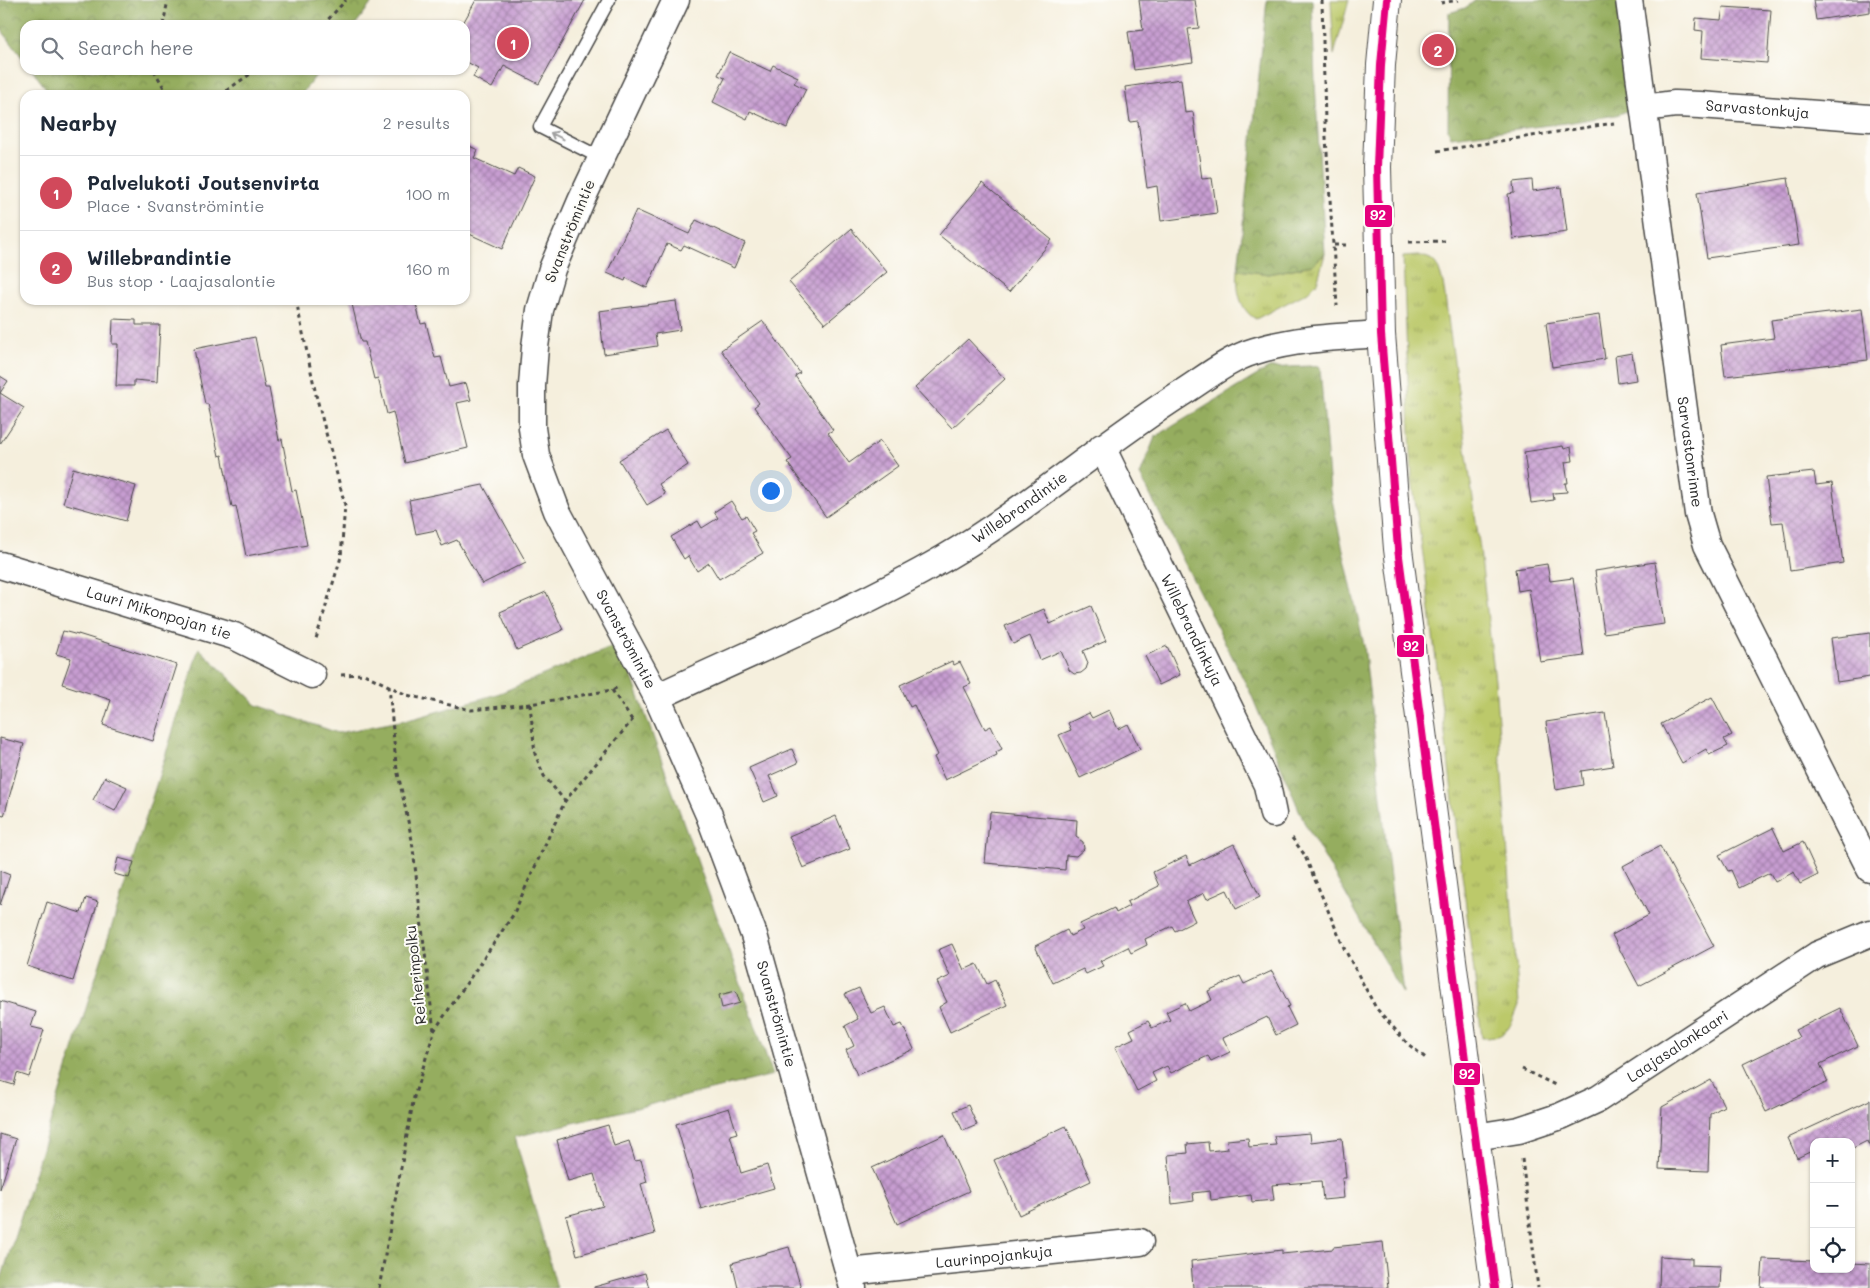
<!DOCTYPE html>
<meta charset="utf-8">
<style>
:root{--surface:#fff;--page:#f6f6f7;--text:#1f2937;--muted:#747a83;--line:#e0e1e3;--accent:#d1495b}
body{margin:0;font-family:Mali,sans-serif;background:var(--page);color:var(--text)}
.controls{position:absolute;right:15px;bottom:15px;display:grid;overflow:hidden;border-radius:10px;box-shadow:0 1px 4px #0004}
.controls button{width:45px;height:45px;display:grid;place-items:center;padding:0;border:0;border-bottom:1px solid var(--line);background:var(--surface);color:var(--text);font:25px sans-serif}
.you{position:absolute;left:770px;top:490px;width:18px;height:18px;margin:-12px;border:4px solid #fff;border-radius:50%;background:#1a73e8;box-shadow:0 0 0 8px #1a73e833}
.badge{display:grid;place-items:center;width:32px;height:32px;border-radius:50%;background:var(--accent);color:#fff;font-size:16px;font-weight:700}
.pin{position:absolute;translate:-50% -50%;border:2px solid #fff;box-shadow:0 1px 5px #0006}
.list{margin:0;padding:0;list-style:none}
h2{display:flex;justify-content:space-between;align-items:center;height:65px;margin:0;padding:0 20px;font-size:21px}
h2 small{font-size:16px;font-weight:400;color:var(--muted)}
.list li{display:grid;grid-template-columns:32px 1fr auto;gap:15px;align-items:center;box-sizing:border-box;height:75px;padding:0 20px;border-top:1px solid var(--line)}
.list b{display:block;font-size:19px;white-space:nowrap}
.list p{margin:0;font-size:16px;white-space:nowrap;color:var(--muted)}
.list em{font-size:16px;font-style:normal;color:var(--muted)}
.icon{flex:none;width:28px;height:28px;fill:none;stroke:currentColor;stroke-width:2;stroke-linecap:round;stroke-linejoin:round}
.map{position:relative;flex:none;width:1870px;height:1288px;overflow:hidden}
.search{position:absolute;background:var(--surface);box-shadow:0 1px 4px #0004;left:20px;top:20px;width:450px;height:55px;display:flex;align-items:center;gap:12px;box-sizing:border-box;padding:0 18px;border-radius:15px;color:var(--muted);font-size:19px}
.panel{position:absolute;background:var(--surface);box-shadow:0 1px 4px #0004;left:20px;top:90px;width:450px;height:215px;border-radius:15px}
.map>svg:first-child{display:block}
.grass{fill:url(#grass-tufts);stroke:#747a4b}
.forest{fill:url(#forest-crowns);stroke:#606c45}
.building{fill:url(#building-cross-hatch)}
.lines{fill:none;stroke-linecap:round;stroke-linejoin:round}
.service-casing{stroke:#494846;stroke-width:15}
.minor-casing{stroke:#494846;stroke-width:29}
.secondary-casing{stroke:#494846;stroke-width:30}
.path{stroke:#494846;stroke-width:3;stroke-dasharray:4 4;stroke-linecap:butt}
.service{stroke:#fff;stroke-width:12}
.minor{stroke:#fff;stroke-width:26}
.secondary{stroke:#fff;stroke-width:28}
.bus-1-casing{stroke:#fdfcf7;stroke-width:11}
.bus-1{stroke:#e5007d;stroke-width:8}
.oneway{stroke:#a0a0a0}
.labels{text-anchor:middle;stroke-width:4;stroke-linejoin:round;paint-order:stroke}
.street-label{font-size:15px;fill:#2b2b2b;stroke:#fdfcf7}
.line-badge{stroke:#fdfcf7;stroke-width:2}
.badge-label{font-size:14px;text-anchor:middle;font-weight:bold;fill:#fff}
</style>
<div class="map">
<svg width="1870" height="1288" viewBox="0 0 1870 1288">
<defs>
<pattern id="grass-tufts" width="24" height="20" patternUnits="userSpaceOnUse" patternTransform="scale(1.25)"><rect width="24" height="20" fill="#bcc96b"/><path d="M3 7l-1-3M5 7V3M7 7l1-3M15 17l-1-3M17 17v-4M19 17l1-3" fill="none" stroke="#99a358"/></pattern>
<pattern id="forest-crowns" width="20" height="18" patternUnits="userSpaceOnUse" patternTransform="scale(1.25)"><rect width="20" height="18" fill="#95ad5f"/><path d="M2 6a3 3 0 1 1 6 0M12 15a3 3 0 1 1 6 0" fill="none" stroke="#7a8d4f"/></pattern>
<pattern id="building-cross-hatch" width="8" height="8" patternUnits="userSpaceOnUse" patternTransform="scale(1.25)"><rect width="8" height="8" fill="#c79dd1"/><path d="M0 0l8 8M0 8l8-8" fill="none" stroke="#a280aa"/></pattern>
</defs>
<rect width="100%" height="100%" fill="#fdfcf7"/>
<filter id="ink" filterUnits="userSpaceOnUse"><feTurbulence type="fractalNoise" baseFrequency=".02" numOctaves="2"/><feDisplacementMap in="SourceGraphic" scale="10" xChannelSelector="R" yChannelSelector="G"/><feConvolveMatrix kernelMatrix="1 2 1 2 8 2 1 2 1" color-interpolation-filters="sRGB"/></filter>
<filter id="wash" filterUnits="userSpaceOnUse"><feTurbulence type="fractalNoise" baseFrequency=".0096" numOctaves="4" result="noise"/><feDisplacementMap in="SourceGraphic" scale="20" xChannelSelector="R" yChannelSelector="G"/><feGaussianBlur stdDeviation="1.12" result="paint"/><feColorMatrix in="noise" values="0 0 0 0 0 0 0 0 0 0 0 0 0 0 0 0 0 1.4 0 .05"/><feComposite in="paint" operator="in"/></filter>
<g filter="url(#wash)">
<rect width="100%" height="100%" fill="#f5efdd"/>
<path class="grass" d="M1331,0H1349L1334,55Z
M1325,254L1317,283L1308,292L1256,319C1239,310 1236,288 1238,270L1269,274L1312,265Z
M1418,256C1437,258 1437,265 1443,282L1480,550L1495,681L1519,1005C1510,1028 1508,1038 1482,1038L1424,562L1412,480L1403,257Z"/>
<path class="forest" d="M0,0H374L355,25H25V61L0,28Z
M1267,0H1312L1315,82L1325,254L1312,265L1269,274L1238,270Z
M1476,0H1618L1630,92L1627,111L1616,115L1566,123L1451,137L1448,130L1449,13L1465,8Z
M32,70H320L301,95H51Z
M1309,366L1320,367L1330,491L1364,645L1403,994L1304,822L1251,694L1140,475L1155,437L1269,368Z
M620,643L773,1075L515,1137L557,1288H0V1283L199,648L257,705L338,733L416,718L500,693Z"/>
<g id="blocks">
<path class="building" d="M476,0H585L539,84L504,66L492,88L473,77L478,68L465,61V25H462Z
M1139,0H1195L1199,28L1188,29L1193,62L1134,70L1128,32L1143,30Z
M1813,0H1870V12L1816,20Z
M1723,7L1771,10L1767,63L1701,58L1703,31L1695,30L1696,18L1721,20Z
M729,52L770,71L773,65L798,77L794,83L806,89L787,128L750,111L747,119L713,102L725,78L718,75Z
M1181,79L1185,113L1193,112L1202,179L1212,178L1217,213L1161,221L1157,186L1147,188L1138,121L1130,122L1125,87Z
M465,144L478,150L474,158L514,176L518,168L535,176L502,249L465,232Z
M1788,178L1799,245L1707,258L1697,193Z
M1532,180L1533,191L1561,187L1567,232L1513,239L1508,194L1514,193L1513,182Z
M982,183L1052,240L1009,292L939,235Z
M636,210L689,234L696,220L745,243L734,268L684,245L681,250L667,244L647,288L626,278L625,281L607,273Z
M851,229L887,272L825,324L789,282Z
M351,300H415L421,324L426,323L435,358L441,357L449,387L466,383L471,400L457,403L468,448L405,463L393,412L387,414L378,378L374,379L365,342H361Z
M676,301L680,330L655,334L657,346L604,354L599,311Z
M1862,309L1868,360L1725,376L1721,345L1774,338L1771,320Z
M1599,315L1605,359L1552,367L1546,323Z
M113,319L136,320V325H160L157,382L134,380V386H116L118,344H112Z
M763,321L800,373L795,376L833,430L828,433L849,463L880,441L898,466L826,517L787,462L792,459L754,407L759,403L721,350Z
M255,337L265,388H269L279,440L282,439L292,491L296,490L307,545L246,556L236,506L232,507L222,455L219,456L208,404H205L194,349Z
M968,339L1005,379L952,428L915,388Z
M1632,353L1636,380L1618,383L1615,356Z
M0,376L8,381L0,393Z
M0,393L24,408L0,444Z
M666,430L688,465L659,484L665,494L647,505L619,460Z
M1563,446L1564,449L1571,447L1573,461L1565,462L1568,483H1565L1567,492L1553,493L1554,500L1531,503L1524,452Z
M73,468L136,486L126,521L63,503Z
M1814,472L1816,485L1832,483L1843,563L1790,571L1783,522L1772,523L1766,477Z
M483,485L526,562L482,584L457,540L442,546L436,530L416,534L409,500Z
M731,501L742,518L746,516L755,531L751,533L763,553L719,579L709,563L697,571L688,556L684,559L671,537L698,521L702,528L718,518L714,512Z
M1655,562L1664,624L1604,633L1595,571Z
M1547,564L1550,581L1573,578L1584,656L1540,662L1529,589L1518,591L1515,569Z
M546,592L563,630L517,650L500,612Z
M1091,606L1106,641L1083,651L1088,663L1086,669L1081,673L1074,674L1069,670L1061,651L1040,660L1030,636L1013,644L1005,626L1044,609L1050,624Z
M63,631L78,635V634L177,665L153,741L103,725L111,700L62,684L71,658L56,654Z
M1870,633V677L1837,682L1831,638Z
M1167,646L1180,675L1159,685L1145,656Z
M952,661L954,665L960,662L971,684L964,687L985,729L991,726L1002,749L996,752L997,755L945,780L934,757L938,755L914,705L910,707L900,685Z
M1712,697L1732,735L1724,739L1728,746L1709,755L1706,749L1682,763L1661,724Z
M1109,710L1118,729L1128,724L1140,749L1080,778L1059,735L1071,730L1068,723L1089,713L1092,718Z
M1605,713L1613,766L1581,771L1583,785L1556,790L1546,722Z
M0,738L24,744L4,816L0,815Z
M792,749L798,763L769,776L778,796L764,802L749,768Z
M105,777L127,787L115,811L93,800Z
M990,812L1077,820L1076,837L1083,842L1084,849L1076,856L1066,855L1065,870L985,863Z
M836,816L850,849L803,868L789,836Z
M1773,828L1784,851L1803,842L1818,875L1800,884L1794,872L1775,882L1770,873L1739,888L1731,870L1728,871L1719,855Z
M1234,844L1260,897L1236,909L1227,890L1207,899L1204,893L1186,902L1195,921L1175,931L1172,926L1145,939L1147,945L1131,953L1128,947L1100,961L1103,966L1086,974L1083,969L1053,983L1035,946L1067,930L1070,936L1083,930L1080,924L1114,908L1116,913L1129,906L1127,902L1159,886L1153,872L1186,856L1190,865Z
M1660,846L1714,946L1639,986L1612,935L1649,915L1623,866Z
M118,858L134,862L129,878L114,874Z
M0,871L10,875L0,905Z
M86,898L98,902L73,981L27,966L47,902L81,913Z
M952,944L964,970L977,964L987,984L995,980L1007,1005L950,1032L939,1007L947,1002L937,982L950,976L938,950Z
M1272,971L1290,1006L1287,1007L1296,1025L1276,1035L1267,1017L1223,1038L1230,1052L1211,1061L1208,1056L1171,1073L1167,1066L1152,1073L1156,1081L1137,1091L1115,1047L1134,1038L1130,1030L1148,1021L1152,1028L1170,1020L1166,1012L1185,1003L1189,1011L1212,1000L1208,991L1240,976L1244,984Z
M859,988L871,1013L885,1007L894,1027L902,1024L914,1049L857,1075L846,1050L854,1046L845,1026L858,1019L845,994Z
M736,991L740,1003L722,1008L719,995Z
M0,1001L36,1012L31,1027L44,1030L29,1077L17,1073L14,1085L0,1081Z
M1840,1008L1858,1046L1820,1064L1828,1082L1766,1112L1743,1064L1799,1037L1795,1030Z
M1711,1080L1724,1106L1710,1114L1708,1171L1659,1169L1662,1107Z
M1870,1100V1148L1867,1141L1851,1149V1142H1814V1150L1797,1158L1788,1138Z
M968,1105L977,1125L963,1131L954,1111Z
M729,1108L737,1133L730,1135L741,1173L767,1165L774,1188L701,1209L676,1124Z
M608,1125L614,1146L629,1141L635,1161L641,1160L647,1182L641,1184L655,1234L577,1255L566,1216L603,1206L594,1174L568,1181L557,1140Z
M1066,1126L1091,1181L1019,1215L994,1160Z
M1310,1133L1311,1142L1342,1138L1346,1178H1342L1344,1198L1323,1200L1321,1181L1272,1185L1274,1200L1252,1202L1251,1195L1211,1200L1210,1191L1193,1193L1194,1201L1172,1204L1168,1155L1188,1153L1187,1144L1208,1142L1209,1151L1228,1149L1227,1140L1248,1138L1249,1147L1276,1145L1274,1136Z
M0,1134L16,1139L0,1189Z
M944,1135L969,1191L897,1224L872,1168Z
M1383,1242L1388,1288H1193L1191,1261L1282,1250V1254L1333,1249V1247Z
M789,1247L801,1288H738L732,1263Z
M1660,1256L1692,1258V1265L1721,1266L1720,1288H1659Z
M1763,1259L1814,1261V1269H1851V1263L1870,1264V1288H1761Z
M645,1273L649,1288H594V1287Z"/>
</g>
</g>
<g filter="url(#ink)">
<use href="#blocks" fill-opacity="0" stroke="#494846" stroke-width="1"/>
<g class="lines">
<defs>
<path id="service" d="M601,158L540,127L609,0"/>
<g id="minor">
<path id="s1" d="M676,0L581,201L552,269L540,310L535,347L532,386V428L536,455L557,511L657,697L709,815L754,935L853,1288"/>
<path id="s2" d="M1629,0L1698,514L1707,545L1870,869"/>
<path id="s3" d="M1644,108L1675,104L1700,105L1870,118"/>
<path id="s4" d="M1102,447L1267,785L1273,814"/>
<path id="s5" d="M0,565L234,636L312,675"/>
<path id="s6" d="M657,697C752,652 853,611 943,559C1026,510 1099,446 1180,394C1204,379 1228,359 1255,351C1296,338 1339,337 1381,334"/>
<path id="s7" d="M1475,1137L1519,1130L1561,1116L1598,1099L1817,955L1870,933"/>
<path id="s8" d="M849,1272L1140,1242"/>
</g>
<path id="secondary" d="M1387,0L1381,65L1377,167L1381,334L1398,549L1495,1288"/>
</defs>
<use href="#service" class="service-casing"/>
<use href="#minor" class="minor-casing"/>
<use href="#secondary" class="secondary-casing"/>
<path class="path" d="M1322,0L1325,122L1337,306
M1441,3L1458,0
M163,25L168,0
M323,25L346,0
M154,70L168,95
M220,95L256,70
M1437,151L1614,123
M1409,242L1447,241
M1334,245H1348
M296,300L316,395L345,505L341,557L315,642
M341,675L364,674L407,695L471,710L530,704L612,690L618,687
M612,690L632,720
M530,704L535,754L544,776L565,801
M1292,838L1304,854L1344,948L1376,1008L1408,1044L1428,1060
M434,1031L513,915L565,801L634,718
M1522,1069L1555,1085
M1522,1159L1538,1288
M379,1288L414,1097L434,1032L412,840L396,764L389,686"/>
<use href="#service" class="service"/>
<use href="#minor" class="minor"/>
<use href="#secondary" class="secondary"/>
<defs>
<path id="bus-1" d="M1387,0L1381,65L1377,167L1381,334L1398,549L1495,1288"/>
</defs>
<use href="#bus-1" class="bus-1-casing"/>
<use href="#bus-1" class="bus-1"/>
</g>
<defs><path id="oneway-shaft" d="M-6 0H5M1.5-3L5.5 0L1.5 3" fill="none" stroke-width="1.6" stroke-linecap="round" stroke-linejoin="round" transform="scale(1.25)"/></defs>
<use class="oneway" href="#oneway-shaft" transform="translate(557 136) rotate(-153)"/>
</g>
<g class="labels">
<g class="street-label">
<text dy="5" stroke="none"><textPath href="#s3" startOffset="114">Sarvastonkuja</textPath></text>
<text transform="translate(570 231) rotate(-68)" y="5">Svanströmintie</text>
<text dy="5" stroke="none"><textPath href="#s2" startOffset="456">Sarvastonrinne</textPath></text>
<text dy="5" stroke="none"><textPath href="#s6" startOffset="410">Willebrandintie</textPath></text>
<text dy="5" stroke="none"><textPath href="#s5" startOffset="166">Lauri Mikonpojan tie</textPath></text>
<text dy="5" stroke="none"><textPath href="#s4" startOffset="204">Willebrandinkuja</textPath></text>
<text dy="5" stroke="none"><textPath href="#s1" startOffset="690">Svanströmintie</textPath></text>
<text transform="translate(416 975) rotate(-96)" y="5">Reiherinpolku</text>
<text dy="5" stroke="none"><textPath href="#s1" startOffset="1095">Svanströmintie</textPath></text>
<text dy="5" stroke="none"><textPath href="#s7" startOffset="225">Laajasalonkaari</textPath></text>
<text dy="5" stroke="none"><textPath href="#s8" startOffset="146">Laurinpojankuja</textPath></text>
</g>
</g>
<g class="line-badge">
<rect x="1364" y="204" width="29" height="24" rx="5" fill="#e5007d"/>
<rect x="1396" y="634" width="29" height="24" rx="5" fill="#e5007d"/>
<rect x="1453" y="1062" width="28" height="24" rx="5" fill="#e5007d"/>
</g>
<g class="badge-label">
<text x="1378" y="220">92</text>
<text x="1411" y="651">92</text>
<text x="1467" y="1079">92</text>
</g>
</svg>
<div class="controls">
<button>+</button>
<button>−</button>
<button><svg class="icon" aria-label="locate" viewBox="0 0 24 24"><circle cx="12" cy="12" r="6"/><path d="M12 2v4M12 18v4M2 12h4M18 12h4"/></svg></button>
</div>
<div class="you"></div>
<div class="pin badge" style="left:513px;top:43px">1</div>
<div class="pin badge" style="left:1438px;top:50px">2</div>
<div class="search"><svg class="icon" aria-label="search" viewBox="0 0 24 24"><circle cx="10" cy="10" r="6"/><path d="M15 15l6 6"/></svg>Search here</div>
<section class="panel">
<h2>Nearby<small>2 results</small></h2>
<ul class="list">
<li><span class="badge">1</span><div><b>Palvelukoti Joutsenvirta</b><p>Place · Svanströmintie</p></div><em>100 m</em></li>
<li><span class="badge">2</span><div><b>Willebrandintie</b><p>Bus stop · Laajasalontie</p></div><em>160 m</em></li>
</ul>
</section>
</div>
